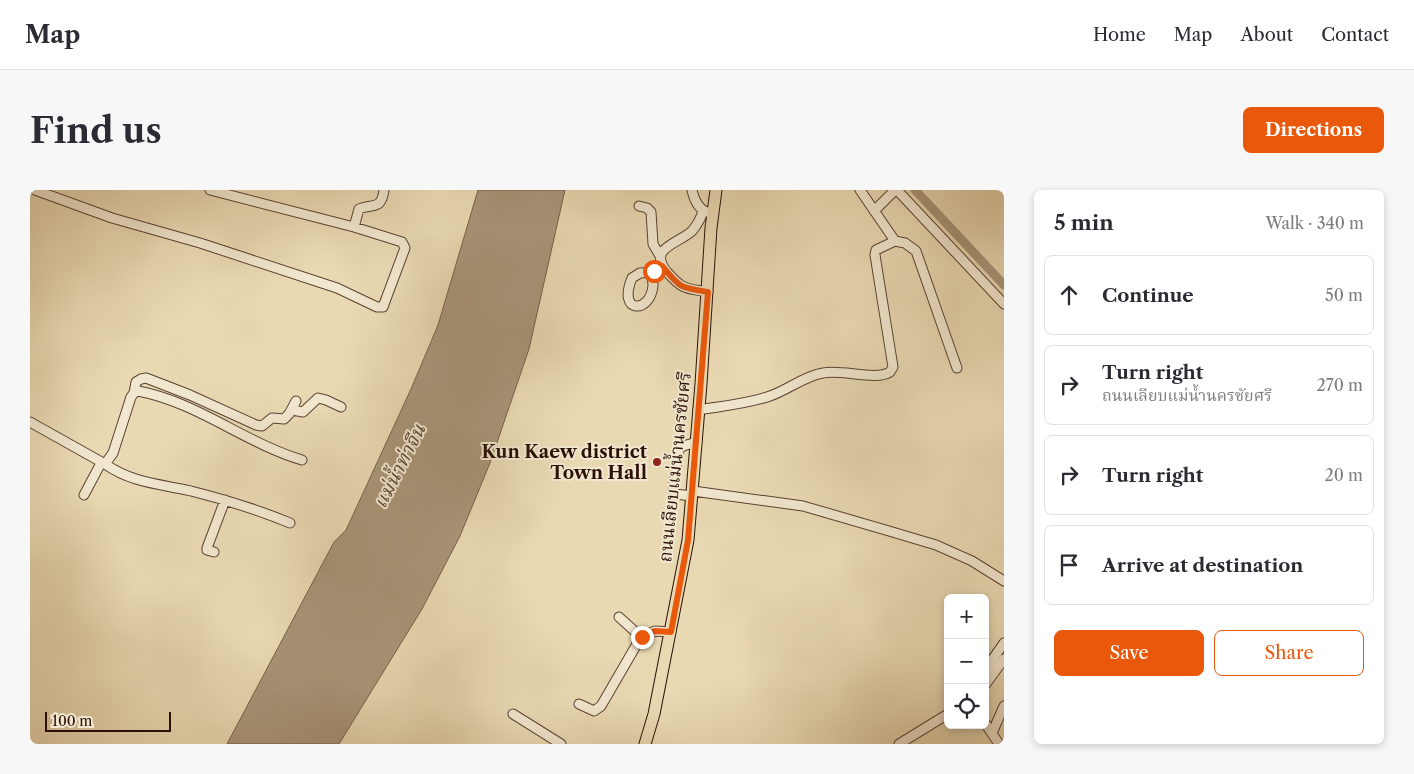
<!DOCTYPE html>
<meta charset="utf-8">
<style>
:root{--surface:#fff;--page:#f7f7f7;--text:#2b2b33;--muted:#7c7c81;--line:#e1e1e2;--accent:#ea580c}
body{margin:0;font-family:"Libre Caslon Text","Noto Serif Thai",serif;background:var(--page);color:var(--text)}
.controls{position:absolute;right:15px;bottom:15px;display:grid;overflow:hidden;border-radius:8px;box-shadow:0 2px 8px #0003}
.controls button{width:45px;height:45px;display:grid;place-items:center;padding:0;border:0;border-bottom:1px solid var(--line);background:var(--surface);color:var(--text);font:25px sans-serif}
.scale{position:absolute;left:15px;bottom:12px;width:126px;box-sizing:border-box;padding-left:5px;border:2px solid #2a1006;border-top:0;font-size:14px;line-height:18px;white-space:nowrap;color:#2a1006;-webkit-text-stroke:4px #f1e6ce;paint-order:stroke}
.stop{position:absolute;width:15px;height:15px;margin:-11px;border:4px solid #ea580c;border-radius:50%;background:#fff}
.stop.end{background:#ea580c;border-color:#fff;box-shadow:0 1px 5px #0008}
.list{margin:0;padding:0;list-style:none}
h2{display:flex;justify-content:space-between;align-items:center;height:65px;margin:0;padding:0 20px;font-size:21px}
h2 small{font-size:16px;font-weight:400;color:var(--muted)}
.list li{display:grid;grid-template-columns:32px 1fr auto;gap:15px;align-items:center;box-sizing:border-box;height:80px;margin:0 10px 10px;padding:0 10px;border:1px solid var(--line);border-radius:8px}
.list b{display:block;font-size:19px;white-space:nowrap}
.list p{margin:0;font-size:16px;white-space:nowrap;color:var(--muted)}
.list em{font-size:16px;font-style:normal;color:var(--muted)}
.actions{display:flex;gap:10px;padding:15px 20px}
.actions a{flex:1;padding:11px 0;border:1px solid var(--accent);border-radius:8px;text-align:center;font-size:18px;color:var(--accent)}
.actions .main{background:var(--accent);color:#fff}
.icon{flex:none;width:28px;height:28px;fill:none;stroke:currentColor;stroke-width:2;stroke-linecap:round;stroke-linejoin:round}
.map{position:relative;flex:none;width:974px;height:554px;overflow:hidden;border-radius:8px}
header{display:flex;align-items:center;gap:30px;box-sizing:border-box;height:70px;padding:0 25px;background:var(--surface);border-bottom:1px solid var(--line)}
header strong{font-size:24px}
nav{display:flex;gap:28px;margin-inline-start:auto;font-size:18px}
.intro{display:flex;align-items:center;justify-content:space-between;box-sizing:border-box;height:120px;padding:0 30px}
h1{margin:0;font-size:35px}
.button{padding:12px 22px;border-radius:8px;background:var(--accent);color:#fff;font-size:18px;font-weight:700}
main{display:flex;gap:30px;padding:0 30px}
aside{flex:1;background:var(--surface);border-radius:8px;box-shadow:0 2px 8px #0003}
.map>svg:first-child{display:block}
.water{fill:#a89578;stroke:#76604a}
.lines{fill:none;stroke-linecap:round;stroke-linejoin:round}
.canal{stroke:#a89578;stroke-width:9}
.minor-casing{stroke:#5a4231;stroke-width:11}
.major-casing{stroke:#2a1006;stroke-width:13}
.minor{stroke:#f1e6ce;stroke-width:9}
.major{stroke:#e9d9b3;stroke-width:11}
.route{stroke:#ea580c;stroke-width:6}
.poi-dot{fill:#8f2418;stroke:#f1e6ce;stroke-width:2}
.labels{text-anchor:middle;stroke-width:4;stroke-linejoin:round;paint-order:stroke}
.poi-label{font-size:18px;font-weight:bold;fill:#2a1006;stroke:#f1e6ce;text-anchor:end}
.street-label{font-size:18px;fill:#2a1006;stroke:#f1e6ce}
.water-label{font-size:19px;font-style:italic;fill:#5c4534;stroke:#f1e6ce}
</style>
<header>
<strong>Map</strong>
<nav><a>Home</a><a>Map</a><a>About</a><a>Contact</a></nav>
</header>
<div class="intro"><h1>Find us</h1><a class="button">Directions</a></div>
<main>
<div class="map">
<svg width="974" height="554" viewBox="0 0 974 554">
<rect width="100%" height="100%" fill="#e9d9b3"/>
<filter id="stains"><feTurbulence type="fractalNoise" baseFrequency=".004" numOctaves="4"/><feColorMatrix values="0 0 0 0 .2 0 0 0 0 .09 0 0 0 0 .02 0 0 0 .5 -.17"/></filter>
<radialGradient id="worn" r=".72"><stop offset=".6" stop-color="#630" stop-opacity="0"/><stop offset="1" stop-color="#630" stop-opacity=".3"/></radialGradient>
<path class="water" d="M448,0H535L499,159L460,273L430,346L392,419L309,554H197L304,352L316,340L381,199L408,135Z"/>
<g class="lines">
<path class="canal" d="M885,0L974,95"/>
<defs>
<path id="minor" d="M5,0L82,28L170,53L307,98L347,117H353L375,58L372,52L324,37L180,0
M662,0C664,9 668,19 677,22
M867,0L974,114
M609,16L617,18L621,22L623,54L630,66
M673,21C671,28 667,35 662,41C648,54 617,58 637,82C653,100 655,98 678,102
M844,21L865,0
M324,37L329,19C343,13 351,21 354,0
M865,51L875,53L886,61L927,178
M623,82L610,83L602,88C587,124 620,124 623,96C623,92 622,88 622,84L632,76
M104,203L106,192L111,189L116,188L160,205L226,235L232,236L242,228L254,229L259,224L266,211
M262,220L273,222L288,208L296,210L311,217
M668,220C692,216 717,214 740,206C758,200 774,186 793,183C811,179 847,191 860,182L863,177L845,65L846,60L865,51L830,0
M0,232L75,274L83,263L101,207L104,203L108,201C167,212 215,253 272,270
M75,274C102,293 130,294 161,301C197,310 226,319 260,333
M663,301L773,316L859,341L906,355L942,371L974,391
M54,305L71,273
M662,306L645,304L643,300L649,259L653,256L667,252
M184,362L177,360V358L195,310
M611,447L625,441L641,442
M955,480L974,453
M955,495L974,469
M549,514L564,521L571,516L611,447L589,427
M483,524L531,554
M955,533L969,554
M962,543L974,516
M869,554L918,524"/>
<path id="major" d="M615,554L624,524L658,350L671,194L681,38L686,0"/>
</defs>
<use href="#minor" class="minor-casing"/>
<use href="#major" class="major-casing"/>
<use href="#minor" class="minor"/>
<use href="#major" class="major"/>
</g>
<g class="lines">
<path class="route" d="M612,447L625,441L641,442L658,350L678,102C648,97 651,98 632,76L624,81"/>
</g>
<circle class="poi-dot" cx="627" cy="272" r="5"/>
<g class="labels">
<g class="poi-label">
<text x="617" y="268">Kun Kaew district<tspan x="617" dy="21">Town Hall</tspan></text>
</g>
<g class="street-label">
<text transform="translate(645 277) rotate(-84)" y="6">ถนนเลียบแม่น้ำนครชัยศรี</text>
</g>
<g class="water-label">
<text transform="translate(369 276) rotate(-63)" y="7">แม่น้ำท่าจีน</text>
</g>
</g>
<rect width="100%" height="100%" filter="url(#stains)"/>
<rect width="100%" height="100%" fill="url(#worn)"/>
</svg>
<div class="controls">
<button>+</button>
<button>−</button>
<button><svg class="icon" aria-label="locate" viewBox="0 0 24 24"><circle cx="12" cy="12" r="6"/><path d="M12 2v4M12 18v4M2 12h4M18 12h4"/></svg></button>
</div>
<div class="scale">100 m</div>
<div class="stop" style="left:624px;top:81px"></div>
<div class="stop end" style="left:612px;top:447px"></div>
</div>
<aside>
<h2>5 min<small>Walk · 340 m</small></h2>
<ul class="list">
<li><svg class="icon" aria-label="ahead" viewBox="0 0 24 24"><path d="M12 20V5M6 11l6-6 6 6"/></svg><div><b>Continue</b></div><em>50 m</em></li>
<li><svg class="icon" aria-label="right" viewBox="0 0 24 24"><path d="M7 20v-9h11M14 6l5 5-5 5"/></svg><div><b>Turn right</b><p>ถนนเลียบแม่น้ำนครชัยศรี</p></div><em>270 m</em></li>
<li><svg class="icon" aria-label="right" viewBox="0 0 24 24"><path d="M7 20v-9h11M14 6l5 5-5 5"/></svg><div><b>Turn right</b></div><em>20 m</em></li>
<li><svg class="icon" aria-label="arrive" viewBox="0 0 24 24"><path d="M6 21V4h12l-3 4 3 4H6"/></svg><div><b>Arrive at destination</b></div></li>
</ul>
<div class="actions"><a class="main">Save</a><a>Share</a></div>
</aside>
</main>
